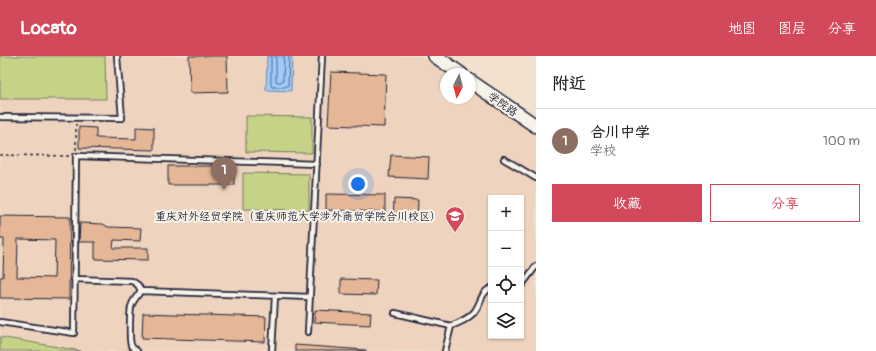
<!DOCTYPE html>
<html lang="zh">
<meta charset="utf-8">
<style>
:root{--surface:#fff;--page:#f6f6f6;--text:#222;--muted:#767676;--line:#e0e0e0;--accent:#d1495b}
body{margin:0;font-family:Pangolin,"LXGW WenKai TC",sans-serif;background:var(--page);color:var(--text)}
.controls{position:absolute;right:12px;bottom:12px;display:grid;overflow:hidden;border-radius:0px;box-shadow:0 1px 3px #0004}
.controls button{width:36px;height:36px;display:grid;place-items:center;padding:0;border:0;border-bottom:1px solid var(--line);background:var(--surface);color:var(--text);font:20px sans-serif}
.compass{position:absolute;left:440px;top:12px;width:36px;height:36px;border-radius:50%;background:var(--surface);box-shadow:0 1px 3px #0004;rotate:186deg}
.you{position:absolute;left:358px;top:128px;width:14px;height:14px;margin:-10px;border:3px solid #fff;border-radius:50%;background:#1a73e8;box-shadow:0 0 0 6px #1a73e833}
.badge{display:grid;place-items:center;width:26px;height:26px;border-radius:50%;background:var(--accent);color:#fff;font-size:13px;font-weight:700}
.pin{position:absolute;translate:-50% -33px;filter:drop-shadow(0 1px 2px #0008)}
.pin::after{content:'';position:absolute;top:21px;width:14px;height:12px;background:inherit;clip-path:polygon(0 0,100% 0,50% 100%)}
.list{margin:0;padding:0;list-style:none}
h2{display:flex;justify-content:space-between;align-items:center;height:52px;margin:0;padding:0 16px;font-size:17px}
h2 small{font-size:13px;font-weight:400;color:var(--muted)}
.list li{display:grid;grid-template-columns:26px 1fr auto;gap:12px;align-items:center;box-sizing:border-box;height:64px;padding:0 16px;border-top:1px solid var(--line)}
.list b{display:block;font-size:15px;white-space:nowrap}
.list p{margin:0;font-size:13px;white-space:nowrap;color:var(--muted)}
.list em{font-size:13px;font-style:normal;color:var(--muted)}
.actions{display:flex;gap:8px;padding:12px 16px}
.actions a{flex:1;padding:9px 0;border:1px solid var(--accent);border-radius:0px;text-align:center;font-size:14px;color:var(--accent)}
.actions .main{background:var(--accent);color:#fff}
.icon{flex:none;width:22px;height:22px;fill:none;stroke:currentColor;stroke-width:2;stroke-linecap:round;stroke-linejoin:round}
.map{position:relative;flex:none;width:536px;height:295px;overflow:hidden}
header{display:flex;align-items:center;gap:24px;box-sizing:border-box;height:56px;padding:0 20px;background:var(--accent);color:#fff}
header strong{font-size:19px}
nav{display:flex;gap:22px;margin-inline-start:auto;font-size:14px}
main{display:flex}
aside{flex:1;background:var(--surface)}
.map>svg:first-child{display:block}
.built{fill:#eed4be;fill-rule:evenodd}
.green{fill:#c6d387;stroke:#747a61}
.water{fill:#9ecbf9;stroke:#6c87ad}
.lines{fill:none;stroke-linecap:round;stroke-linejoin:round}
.shore{stroke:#546687;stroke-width:1}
.building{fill:#e5b796;stroke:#22223b;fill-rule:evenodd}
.lane-casing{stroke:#22223b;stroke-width:8}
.secondary-casing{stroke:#22223b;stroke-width:16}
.path{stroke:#22223b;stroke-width:1.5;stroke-dasharray:3 3;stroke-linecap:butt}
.lane{stroke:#f7f3e8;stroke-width:4.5}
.secondary{stroke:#f7f3e8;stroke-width:13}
.labels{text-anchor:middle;stroke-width:4;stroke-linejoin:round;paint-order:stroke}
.street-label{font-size:11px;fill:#22223b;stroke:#f7f3e8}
.poi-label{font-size:11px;fill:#22223b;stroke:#f7f3e8;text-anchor:end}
</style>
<header>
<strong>Locato</strong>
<nav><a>地图</a><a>图层</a><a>分享</a></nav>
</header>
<main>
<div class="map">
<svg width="536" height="295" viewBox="0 0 536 295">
<rect width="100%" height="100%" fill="#f2e1cf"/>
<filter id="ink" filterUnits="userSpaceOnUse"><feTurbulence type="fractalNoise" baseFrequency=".025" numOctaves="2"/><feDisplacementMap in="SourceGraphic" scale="8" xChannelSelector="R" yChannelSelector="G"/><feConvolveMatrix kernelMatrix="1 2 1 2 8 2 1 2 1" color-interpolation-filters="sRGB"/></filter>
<g filter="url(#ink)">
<path class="built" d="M0,0H420L446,18V42H470V35L536,80V295H0ZM491,142H521V280H491Z"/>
<path class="green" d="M0,0H105L106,43H0Z
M246,60L312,61V97L246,96Z
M243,117L309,118V154L243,153Z
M0,281L81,295H0Z"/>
<path class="water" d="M267,0H292L291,35L266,34Z"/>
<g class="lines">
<path class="shore" d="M271,0V29L272,31H285L288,29L289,0
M276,0V24L277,26H281L283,24L284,0"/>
</g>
<path class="building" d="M189,0H227L228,36L190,37Z
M331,16L386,18L384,71L328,69Z
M79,71L96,72V82L136,83V71L154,72V94L79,92Z
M391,99L429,101L428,123L389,121Z
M168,110H234V129H168Z
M326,138L385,139V156L326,154Z
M394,143L418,144L417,165L393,164Z
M0,160L70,161L69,243L0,242V221H3L4,183H0ZM18,183L55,184L54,222L17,221Z
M80,167L103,168L108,171L141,172L140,185L114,184L113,192H148V204L95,203V186H79Z
M341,223L377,224L376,239L341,238Z
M315,254L371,257L370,269L314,266Z
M143,257L266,261L265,286L142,282Z
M295,289L366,294V295H295Z"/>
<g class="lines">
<defs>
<path id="lane" d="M0,61L122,62L117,0
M504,103L536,122
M74,223L132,225L138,229L141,235L310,241
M521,230L536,210
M395,257L451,270
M0,266L74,277L76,100L317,108
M308,276L322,0
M137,295C134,293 132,292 131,289C129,283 130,257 131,251C133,244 137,240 141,235
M272,295L275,240
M445,295L451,270C460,266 469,263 475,255C481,247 481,236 491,232"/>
<path id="secondary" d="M435,0L461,18
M470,25L536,70"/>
</defs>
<use href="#lane" class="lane-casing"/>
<use href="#secondary" class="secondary-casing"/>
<path class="path" d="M76,94V68
M0,99L70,100"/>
<use href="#lane" class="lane"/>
<use href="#secondary" class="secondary"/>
</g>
</g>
<defs>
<symbol id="university-pin" viewBox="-11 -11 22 30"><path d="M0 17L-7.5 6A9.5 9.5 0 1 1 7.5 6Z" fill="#d1495b" stroke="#f7f3e8"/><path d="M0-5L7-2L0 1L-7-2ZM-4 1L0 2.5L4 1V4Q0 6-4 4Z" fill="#fff"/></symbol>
</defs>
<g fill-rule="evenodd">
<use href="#university-pin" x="444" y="149" width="22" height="30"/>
</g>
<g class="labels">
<g class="street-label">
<text transform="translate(503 48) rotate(35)" y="4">学院路</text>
</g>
<g class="poi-label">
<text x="441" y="164">重庆对外经贸学院（重庆师范大学涉外商贸学院合川校区）</text>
</g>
</g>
</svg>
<div class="controls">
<button>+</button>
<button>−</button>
<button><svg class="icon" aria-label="locate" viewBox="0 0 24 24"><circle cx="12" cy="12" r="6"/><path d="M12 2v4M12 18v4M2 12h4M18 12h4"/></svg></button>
<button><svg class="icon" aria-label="layers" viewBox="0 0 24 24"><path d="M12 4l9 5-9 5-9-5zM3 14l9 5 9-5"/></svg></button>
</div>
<svg class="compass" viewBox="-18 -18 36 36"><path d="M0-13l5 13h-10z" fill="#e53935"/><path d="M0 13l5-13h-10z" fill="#767676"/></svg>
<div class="you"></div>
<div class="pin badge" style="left:224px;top:134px;background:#8d6e63">1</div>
</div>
<aside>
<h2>附近<small></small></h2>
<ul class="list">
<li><span class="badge" style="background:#8d6e63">1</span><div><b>合川中学</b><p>学校</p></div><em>100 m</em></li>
</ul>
<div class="actions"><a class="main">收藏</a><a>分享</a></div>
</aside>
</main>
